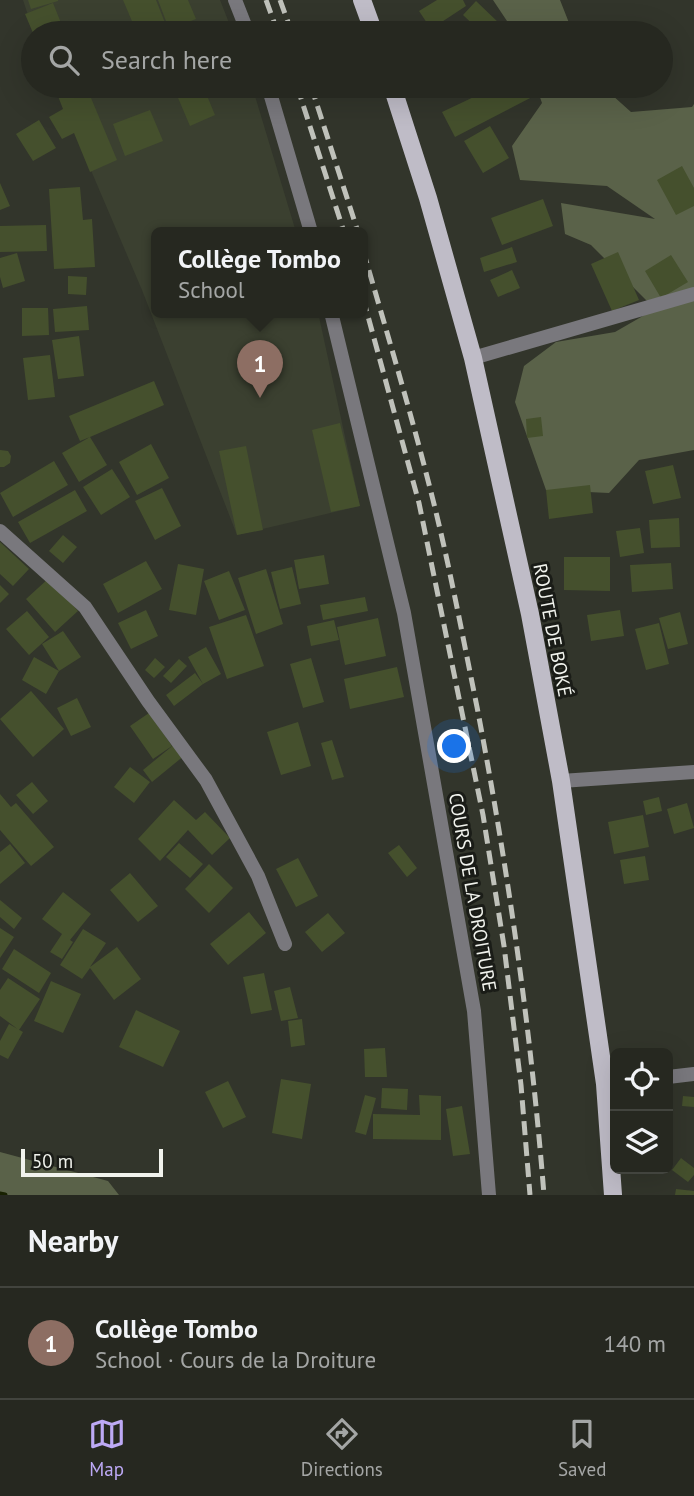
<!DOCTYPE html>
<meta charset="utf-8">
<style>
:root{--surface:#262820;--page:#32342d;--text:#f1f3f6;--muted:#a4a6a5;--line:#42443e;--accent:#bda9f5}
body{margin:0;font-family:"PT Sans",sans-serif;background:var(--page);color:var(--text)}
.controls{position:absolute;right:21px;bottom:21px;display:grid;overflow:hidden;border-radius:10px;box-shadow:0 7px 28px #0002}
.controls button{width:63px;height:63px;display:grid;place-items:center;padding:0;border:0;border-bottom:2px solid var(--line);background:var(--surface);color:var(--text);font:35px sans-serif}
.scale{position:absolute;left:21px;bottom:18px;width:142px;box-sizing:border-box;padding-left:7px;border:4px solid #f1f3ed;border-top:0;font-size:19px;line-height:24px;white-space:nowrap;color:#f1f3ed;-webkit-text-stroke:5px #1a1c17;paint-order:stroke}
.you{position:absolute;left:455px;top:747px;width:24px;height:24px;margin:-18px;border:5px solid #fff;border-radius:50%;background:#1a73e8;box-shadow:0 0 0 10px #1a73e833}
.badge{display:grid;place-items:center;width:46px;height:46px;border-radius:50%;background:var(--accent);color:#fff;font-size:23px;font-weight:700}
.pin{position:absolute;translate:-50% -58px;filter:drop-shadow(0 2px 4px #0008)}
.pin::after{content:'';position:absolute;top:37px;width:24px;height:21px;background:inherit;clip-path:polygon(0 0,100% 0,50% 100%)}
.popup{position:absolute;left:151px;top:227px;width:217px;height:91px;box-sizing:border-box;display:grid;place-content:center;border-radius:10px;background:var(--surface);filter:drop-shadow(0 2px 5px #0005);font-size:23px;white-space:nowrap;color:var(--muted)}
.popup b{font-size:26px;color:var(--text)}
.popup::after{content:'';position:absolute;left:50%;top:100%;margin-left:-14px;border:14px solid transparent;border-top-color:var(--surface)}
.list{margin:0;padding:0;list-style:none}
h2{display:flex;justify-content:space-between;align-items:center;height:91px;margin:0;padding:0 28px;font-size:30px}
h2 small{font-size:23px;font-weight:400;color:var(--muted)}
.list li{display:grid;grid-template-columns:46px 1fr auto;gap:21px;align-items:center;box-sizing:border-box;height:112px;padding:0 28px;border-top:2px solid var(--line)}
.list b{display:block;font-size:26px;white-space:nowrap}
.list p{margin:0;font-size:23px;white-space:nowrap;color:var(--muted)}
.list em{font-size:23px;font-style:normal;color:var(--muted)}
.icon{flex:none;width:38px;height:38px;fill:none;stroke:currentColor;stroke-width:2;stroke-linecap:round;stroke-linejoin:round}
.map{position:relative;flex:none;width:694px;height:1195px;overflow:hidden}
.search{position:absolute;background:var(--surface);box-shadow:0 7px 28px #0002;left:21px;right:21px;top:21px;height:77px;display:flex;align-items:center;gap:18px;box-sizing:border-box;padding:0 24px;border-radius:38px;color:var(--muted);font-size:26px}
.sheet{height:203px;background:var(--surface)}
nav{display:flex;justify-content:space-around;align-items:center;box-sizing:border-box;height:98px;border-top:2px solid var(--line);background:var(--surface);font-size:19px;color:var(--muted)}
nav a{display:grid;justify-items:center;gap:4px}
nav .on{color:var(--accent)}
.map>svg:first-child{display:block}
.built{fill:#3b4030}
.green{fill:#5a6249}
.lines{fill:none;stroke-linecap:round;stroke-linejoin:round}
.stream{stroke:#182101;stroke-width:5}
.building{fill:#45502d}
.minor{stroke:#79787d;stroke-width:14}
.primary{stroke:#bfbcc7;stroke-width:18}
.rail{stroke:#c0c2bb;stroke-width:5;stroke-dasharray:14 7;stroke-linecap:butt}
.labels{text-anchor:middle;stroke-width:6;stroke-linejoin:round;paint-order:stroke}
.street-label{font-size:19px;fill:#f1f3ed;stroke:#1a1c17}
</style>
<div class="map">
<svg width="694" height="1195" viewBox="0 0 694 1195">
<rect width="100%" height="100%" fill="#32352b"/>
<path class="built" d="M23,0H220L233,33H34Z
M55,86H252L296,232H157V312H318L360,506L237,535L142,290Z"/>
<path class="green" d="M493,0H560L573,33H515Z
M536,86H602L631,112L692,107L694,104V450L639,460L609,493L546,490L515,402L524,366L556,342L615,332L655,309L591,245L565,234L561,203L655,219L607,186L520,180L512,146L542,103Z
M0,1152L108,1181L119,1195H0Z"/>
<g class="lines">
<path class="stream" d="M0,1194L5,1195"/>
</g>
<path class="building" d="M28,0H58V1L31,9Z
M123,0H156L169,33H137Z
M158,0H188L196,19L169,29Z
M437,0H463L466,6L431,29L419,11Z
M476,1L500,24L490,33H482L463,15Z
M53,3L65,33H33L25,14Z
M453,22L462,33H440Z
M54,86H86L117,160L90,172L74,133L62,139L49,117L63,109Z
M173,86H203L215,115L190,126Z
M497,86H531L536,95L455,137L442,112Z
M150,110L163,141L125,156L113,124Z
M39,120L56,148L33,161L16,134Z
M490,126L509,158L483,173L464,141Z
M682,166L694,188V206L676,215L657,180Z
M0,183L10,206L0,210Z
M80,187L83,220L92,219L95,267L54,269L49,189Z
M543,199L553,226L502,245L491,218Z
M46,225L47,251L0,252V226Z
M512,247L517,262L484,272L480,258Z
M618,252L639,300L612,311L591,264Z
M17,253L25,281L3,288L0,277V258Z
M671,255L688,282L661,298L645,271Z
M512,270L520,288L498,297L490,280Z
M68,276L87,277L86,295L68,294Z
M87,306L89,330L55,332L53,309Z
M22,308H48L49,335L22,336Z
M79,336L84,376L58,379L52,340Z
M50,355L55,397L28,400L23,358Z
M154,381L164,405L90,437L107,465L79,482L62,453L90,437L80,441L69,416Z
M541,417L543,436L527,438L526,419Z
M340,423L360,506L331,512L312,430Z
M151,444L169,478L137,495L119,462Z
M246,446L263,530L237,535L219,451Z
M0,450L8,451L11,456L10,463L4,467H0Z
M54,461L68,485L13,517L0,493Z
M673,465L681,498L653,504L645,471Z
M112,469L130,497L101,515L83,487Z
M590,485L593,513L549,519L546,490Z
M162,488L181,526L155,540L135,501Z
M75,490L87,511L30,543L18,522Z
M679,518L680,547L651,548L649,520Z
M640,528L644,553L620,557L616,531Z
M63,535L77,547L63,563L49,551Z
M0,542L29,569L13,586L0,574Z
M324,555L329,584L299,589L294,560Z
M564,557H610V591L564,590Z
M146,561L162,589L118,613L103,584Z
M671,563L673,589L632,592L630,565Z
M178,564L204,569L196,615L169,610Z
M292,567L301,604L280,609L271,572Z
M266,569L283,624L256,634L238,578Z
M229,571L245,610L219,620L204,581Z
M49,578L78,611L55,632L26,599Z
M0,585L9,594L0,603Z
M365,597L368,611L323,620L320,605Z
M146,610L158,636L131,649L118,623Z
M620,610L624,636L591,641L587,615Z
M27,611L49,637L29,655L6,629Z
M680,612L688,644L668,649L659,618Z
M246,615L264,666L227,679L209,627Z
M378,618L386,656L345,665L337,627Z
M334,620L339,640L311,646L307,626Z
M659,623L669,664L646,670L635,629Z
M63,631L81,657L59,671L46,694L22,680L34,657L59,671L42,644Z
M206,647L221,674L203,684L188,657Z
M155,658L165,667L154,678L145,670Z
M311,658L324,702L303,708L290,664Z
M179,659L187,666L171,683L163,676Z
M397,667L404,697L350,709L344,679Z
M195,673L203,684L174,706L166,695Z
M31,691L64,729L33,757L0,719Z
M77,698L91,727L71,736L57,708Z
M149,713L172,746L153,759L130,726Z
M298,722L311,766L281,775L267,732Z
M332,740L344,777L332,780L321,743Z
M176,743L185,755L152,782L143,770Z
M130,767L150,782L134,803L114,787Z
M32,782L48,801L33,814L16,795Z
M0,794L11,807L16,803L54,847L31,866L0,830Z
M659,797L662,811L646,815L643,801Z
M174,800L196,820L205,812L230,838L212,855L188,830L160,861L138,839Z
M687,803L694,828L674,834L667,809Z
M643,815L649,847L614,854L608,822Z
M179,843L203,864L190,878L166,857Z
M10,844L25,863L0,884V852Z
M399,845L417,868L407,877L388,853Z
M645,856L649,880L624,884L620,860Z
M298,858L318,896L296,907L276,869Z
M209,864L233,888L209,913L185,889Z
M130,873L158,906L138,922L110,890Z
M63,892L91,914L70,940L73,942L62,959L50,952L62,934L42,919Z
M0,900L22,918L14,929L0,917Z
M249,912L266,933L228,965L210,944Z
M328,913L345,933L322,952L305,932Z
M0,928L14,937L0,958Z
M83,929L106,943L90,967L117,947L141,979L114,1000L90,968L82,979L60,965Z
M14,949L51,973L39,993L2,969Z
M264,973L272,1010L251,1014L243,977Z
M8,978L40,999L19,1030L0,1016V990Z
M51,981L81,994L63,1033L34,1021Z
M290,987L298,1018L281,1021L274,991Z
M136,1010L180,1031L163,1067L119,1047Z
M302,1019L305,1045L291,1047L288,1021Z
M9,1024L23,1032L8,1059L0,1055V1041Z
M385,1048L387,1077H365L364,1049Z
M281,1079L311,1084L302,1139L272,1133Z
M228,1081L246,1117L223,1128L205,1092Z
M382,1088L408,1089L407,1110L381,1108Z
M365,1095L376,1098L366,1135L355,1132Z
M419,1095L441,1096V1140L373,1139V1114L420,1115Z
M683,1096L694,1097V1107L682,1106Z
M462,1106L470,1154L453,1156L446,1109Z
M681,1158L694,1168V1175L688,1182L672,1170Z
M676,1189L694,1191V1195H675Z"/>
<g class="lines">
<path class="minor" d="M235,0L248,33
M268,86L311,232
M331,312L404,613L474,1011L489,1195
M473,358L694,294
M0,531L85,607L148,701L206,780L258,876L285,944
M561,781L694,772
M668,1077L694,1074"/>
<path class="primary" d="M362,0L374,33
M392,86L428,198L473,358L530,614L561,781L605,1084L613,1195"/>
<path class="rail" d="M266,0L278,33
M280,0L292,33
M297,86L344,232
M311,86L358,232
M363,250C387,333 412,416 433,500C450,568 463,638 477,707C508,869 531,1031 544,1195
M363,298L419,503L483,815L504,946L521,1085L530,1195"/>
</g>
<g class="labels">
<g class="street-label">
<text transform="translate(553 630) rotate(79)" y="7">ROUTE DE BOKÉ</text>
<text transform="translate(473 892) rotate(80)" y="7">COURS DE LA DROITURE</text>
</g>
</g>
</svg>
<div class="controls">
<button><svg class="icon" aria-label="locate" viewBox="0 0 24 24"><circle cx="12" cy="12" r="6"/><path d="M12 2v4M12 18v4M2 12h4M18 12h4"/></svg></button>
<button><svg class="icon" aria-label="layers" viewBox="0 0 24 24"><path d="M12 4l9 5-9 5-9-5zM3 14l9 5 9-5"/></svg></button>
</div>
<div class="scale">50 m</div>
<div class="you"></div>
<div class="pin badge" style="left:260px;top:398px;background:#8d6e63">1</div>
<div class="popup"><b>Collège Tombo</b>School</div>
<div class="search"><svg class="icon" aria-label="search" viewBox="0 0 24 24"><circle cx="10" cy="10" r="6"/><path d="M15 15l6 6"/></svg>Search here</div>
</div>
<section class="sheet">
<h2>Nearby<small></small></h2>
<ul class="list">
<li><span class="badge" style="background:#8d6e63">1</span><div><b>Collège Tombo</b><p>School · Cours de la Droiture</p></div><em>140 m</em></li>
</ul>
</section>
<nav>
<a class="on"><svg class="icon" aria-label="map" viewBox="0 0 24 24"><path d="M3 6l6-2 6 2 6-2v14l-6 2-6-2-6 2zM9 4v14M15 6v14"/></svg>Map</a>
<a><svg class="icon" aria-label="directions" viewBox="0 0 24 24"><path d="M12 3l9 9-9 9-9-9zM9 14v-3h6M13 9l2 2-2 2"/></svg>Directions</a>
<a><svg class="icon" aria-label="saved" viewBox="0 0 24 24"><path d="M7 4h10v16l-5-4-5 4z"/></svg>Saved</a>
</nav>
